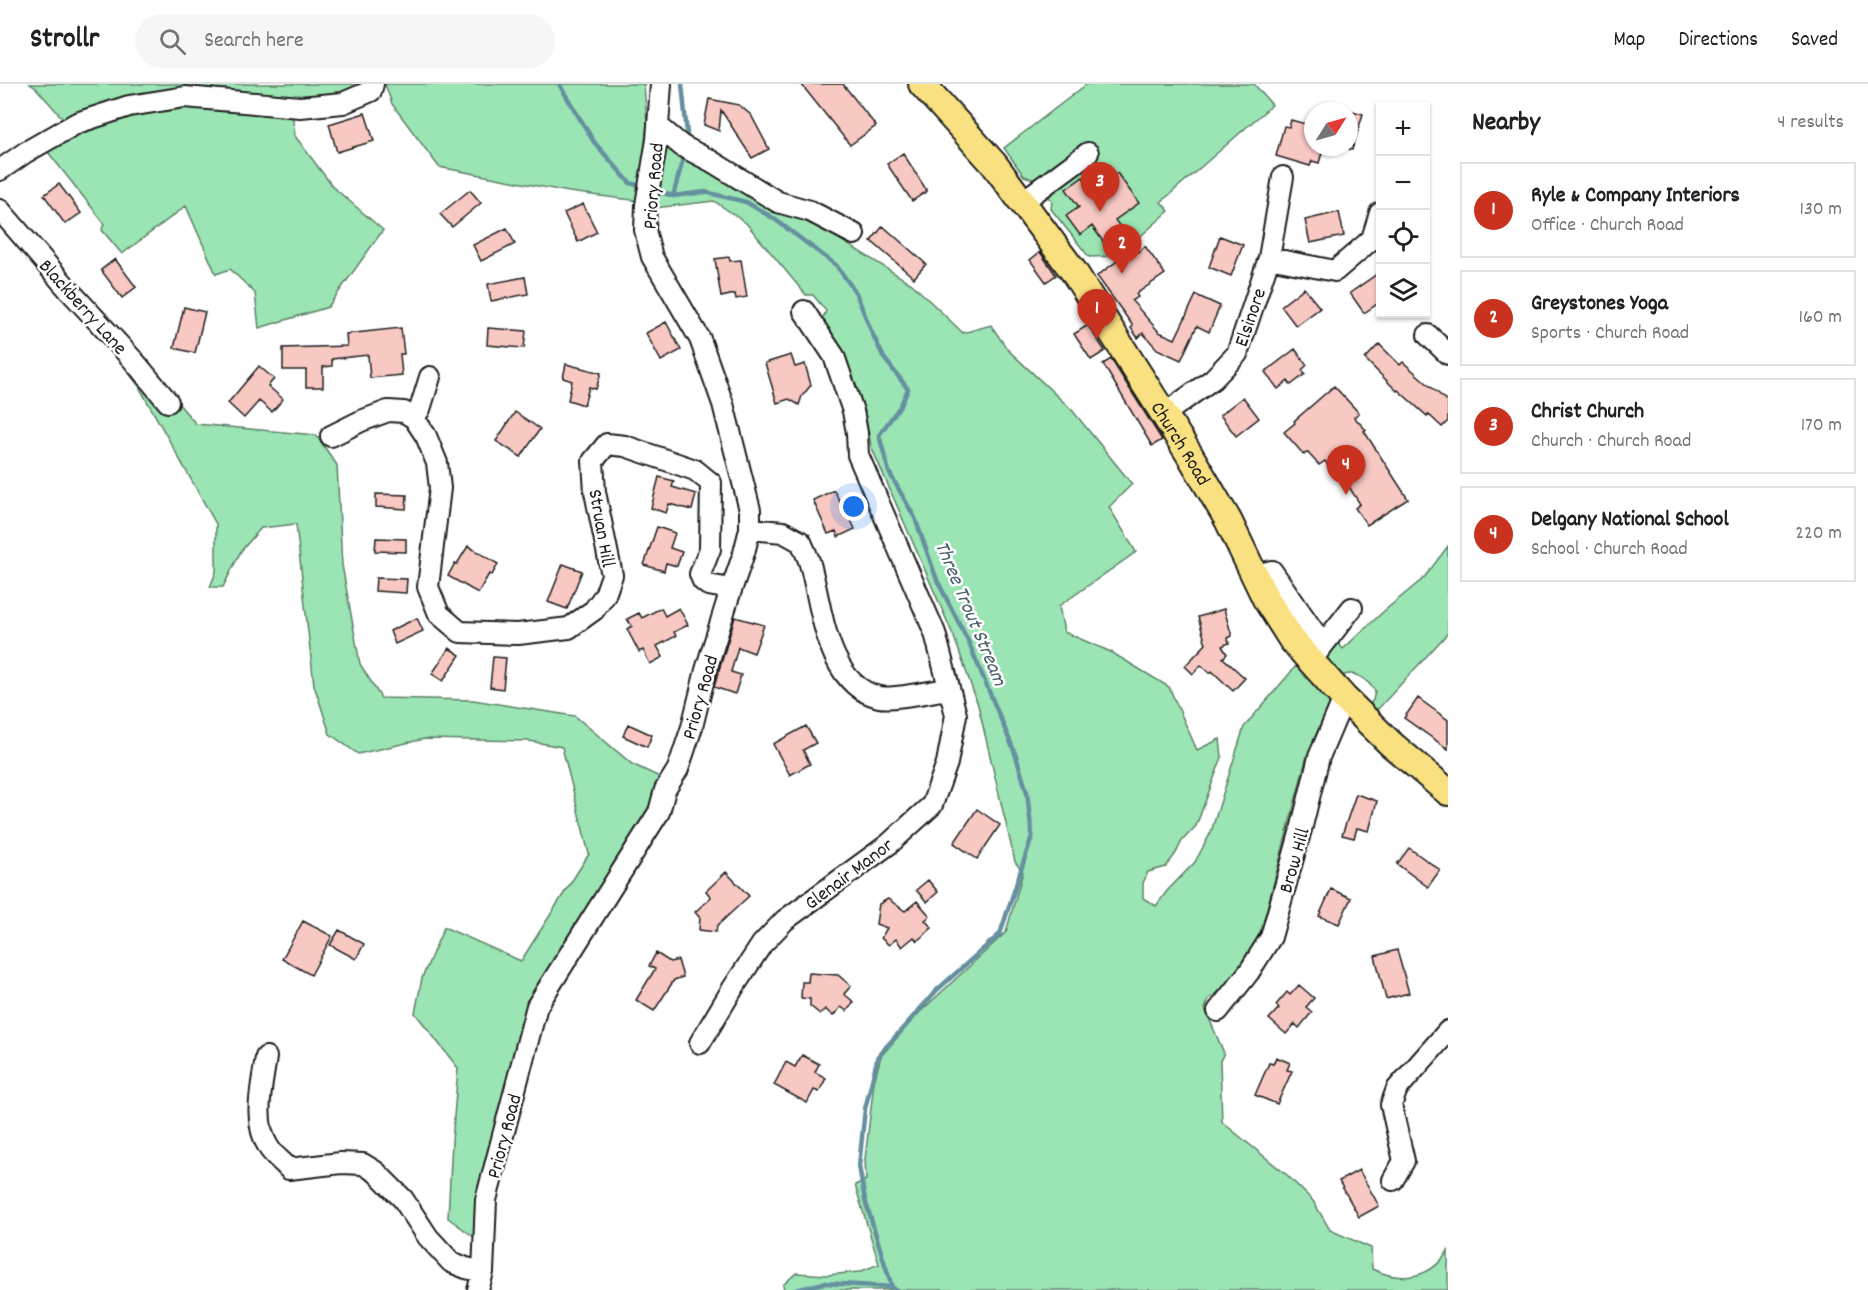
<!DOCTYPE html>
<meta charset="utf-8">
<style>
:root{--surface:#fff;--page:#f6f6f6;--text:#202124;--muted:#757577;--line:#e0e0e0;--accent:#c8321e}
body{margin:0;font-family:Dekko,sans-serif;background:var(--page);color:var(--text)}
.controls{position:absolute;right:18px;top:18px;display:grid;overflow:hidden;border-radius:0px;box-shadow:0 2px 4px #0004}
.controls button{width:54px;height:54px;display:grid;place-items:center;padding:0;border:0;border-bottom:2px solid var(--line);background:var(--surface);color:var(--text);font:30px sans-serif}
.compass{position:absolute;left:1304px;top:18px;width:54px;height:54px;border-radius:50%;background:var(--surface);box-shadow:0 2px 4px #0004;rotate:53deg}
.you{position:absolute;left:854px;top:423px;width:21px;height:21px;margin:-15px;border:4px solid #fff;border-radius:50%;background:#1a73e8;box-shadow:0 0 0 9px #1a73e833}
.badge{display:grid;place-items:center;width:39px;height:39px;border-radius:50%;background:var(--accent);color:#fff;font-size:20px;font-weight:700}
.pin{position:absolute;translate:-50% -50px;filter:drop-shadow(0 2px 3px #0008)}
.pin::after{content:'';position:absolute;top:32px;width:21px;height:18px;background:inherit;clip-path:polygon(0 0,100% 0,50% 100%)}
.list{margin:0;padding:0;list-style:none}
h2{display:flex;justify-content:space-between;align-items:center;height:78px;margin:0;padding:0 24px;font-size:26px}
h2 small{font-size:20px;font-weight:400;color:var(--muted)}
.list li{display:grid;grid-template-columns:39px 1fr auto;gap:18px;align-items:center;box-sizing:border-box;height:96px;margin:0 12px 12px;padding:0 12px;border:2px solid var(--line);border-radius:0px}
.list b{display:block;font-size:22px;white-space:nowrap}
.list p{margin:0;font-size:20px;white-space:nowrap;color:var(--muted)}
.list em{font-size:20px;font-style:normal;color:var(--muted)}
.icon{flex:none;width:33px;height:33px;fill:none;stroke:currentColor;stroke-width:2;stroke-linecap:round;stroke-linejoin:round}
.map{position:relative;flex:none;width:1448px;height:1206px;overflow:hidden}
header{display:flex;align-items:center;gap:36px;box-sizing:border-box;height:84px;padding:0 30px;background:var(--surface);border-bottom:2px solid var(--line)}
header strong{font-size:28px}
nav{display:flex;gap:33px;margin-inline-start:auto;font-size:21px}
.search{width:420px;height:54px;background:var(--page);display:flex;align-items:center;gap:15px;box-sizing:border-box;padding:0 21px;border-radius:33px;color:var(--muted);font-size:22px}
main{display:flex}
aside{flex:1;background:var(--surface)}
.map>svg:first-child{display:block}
.green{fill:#9be4b3;stroke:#5c8068;stroke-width:1.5}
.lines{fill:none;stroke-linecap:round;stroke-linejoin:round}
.stream{stroke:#6590a0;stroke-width:4.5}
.building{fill:#f8c8c3;stroke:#1c1c1c;stroke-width:1.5}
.minor-casing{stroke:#1c1c1c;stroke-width:24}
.major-casing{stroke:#1c1c1c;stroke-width:30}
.minor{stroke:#fff;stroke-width:20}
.major{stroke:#f9e181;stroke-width:26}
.labels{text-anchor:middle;stroke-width:5;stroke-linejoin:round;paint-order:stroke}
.street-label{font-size:20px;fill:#1c1c1c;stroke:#fff}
.water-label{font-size:21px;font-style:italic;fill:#476069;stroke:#fff}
</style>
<header>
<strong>Strollr</strong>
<div class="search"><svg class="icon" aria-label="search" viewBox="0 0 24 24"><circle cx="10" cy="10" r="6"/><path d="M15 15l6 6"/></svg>Search here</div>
<nav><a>Map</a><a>Directions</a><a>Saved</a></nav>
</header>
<main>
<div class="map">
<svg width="1448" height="1206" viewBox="0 0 1448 1206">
<rect width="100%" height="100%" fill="#fff"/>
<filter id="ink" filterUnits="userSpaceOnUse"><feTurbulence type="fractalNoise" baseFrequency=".0167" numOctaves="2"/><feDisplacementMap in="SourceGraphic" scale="12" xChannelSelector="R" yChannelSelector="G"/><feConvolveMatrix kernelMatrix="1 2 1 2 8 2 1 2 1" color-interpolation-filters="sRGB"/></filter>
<g filter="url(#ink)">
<path class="green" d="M30,0H362L345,12L287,14L188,6L65,37L36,4Z
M385,0H644L647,39L639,117L569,108L439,83L392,20Z
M1087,0H1254L1272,21L1161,118L1169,127L1118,172L1089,173L1051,125L1052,117L1038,97L1024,92L1004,64Z
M207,17L292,28L295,52L333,103L383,146L328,223L259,244L255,209L230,185L216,190L186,122L122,170L102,146L104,139L44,63L96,36Z
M661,59L692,72L793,131L831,150L912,200L963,249L991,241L1007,265L1072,326L1132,400L1109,423L1136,468L1059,522L1064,548L1111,568L1169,603L1197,666L1220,655L1222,673L1196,742L1182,757L1176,769L1166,783L1148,788L1143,799V814L1156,822L1167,807L1195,778L1211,748L1244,643L1296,582L1332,616L1308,668L1262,844L1249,871L1232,897L1209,915L1205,925L1224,969L1220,977L1222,1038L1287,1091L1313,1117L1330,1146L1371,1164L1372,1185C1400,1198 1430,1196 1448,1167V1206H784L783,1201L796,1189L827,1191L859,1188L879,1180L855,1101L866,1096L865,1075L874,998L881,972L919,929L1006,848L1023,788L1015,778L978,621L954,553L871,362L864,324L856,328L854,316L822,236L826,227L813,211H806L746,139L714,117L655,124Z
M140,275L196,340L316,351L337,381L342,481L360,580L381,614L473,616L575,632L632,680L662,694L645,733L527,925L487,1080L474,1153L448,1134L452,1057L458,984L415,929L422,894L444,843L521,877L589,770L562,663L529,657L424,655L358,670L330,650L314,601L296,440L261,444L241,467L223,503H210L216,488V440L138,301L128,288Z
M1448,462V549L1378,625L1368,623L1373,616L1375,607C1367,595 1353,584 1339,594L1324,578L1337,558L1343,565L1384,527L1424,494Z"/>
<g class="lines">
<path class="stream" d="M559,0L594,58L630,99L644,103
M682,0L688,60
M655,106L673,112L705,108L746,118L773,134L836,181L856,209L872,249L884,274L908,305L901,321L879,351L889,388L915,434L937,496L968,557L1015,669L1027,708L1032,752L1000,850L937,906L878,972L865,1025L859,1082L865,1116L892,1203L896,1206
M673,112L685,68
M796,1206L824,1199L892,1203"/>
</g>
<path class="building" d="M801,0H843L876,42L850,61Z
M709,15L739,21L751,31L769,65L752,74L721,26L719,47L704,41Z
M1349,26L1363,30L1352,66L1349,65Z
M365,29L374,57L337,68L329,40Z
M1291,36L1313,42V63L1323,65L1319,79L1312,77L1310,82L1276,72L1284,42L1289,43Z
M903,69L927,107L912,117L887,80Z
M1117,89L1139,119L1115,136L1138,168L1145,162L1165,190L1136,210L1138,213L1132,217L1159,248L1175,255L1196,211L1220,222L1209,248L1197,242L1181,276L1157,265L1143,249L1138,254L1131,244L1133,242L1097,192L1117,177L1092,142L1080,151L1066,132L1079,123L1066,105L1083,93L1093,106Z
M59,100L81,129L65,140L44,111Z
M470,106L481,119L452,143L440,130Z
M583,120L597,148L578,158L564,129Z
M1339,128L1344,152L1310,159L1305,136Z
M883,142L926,180L914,194L871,157Z
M507,144L515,160L481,177L473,161Z
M1220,152L1243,161L1231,192L1209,183Z
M1040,168L1056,191L1046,198L1030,176Z
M729,173L730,177L741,176L747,213L736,215L735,210L721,213L715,175Z
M115,175L136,203L122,214L101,186Z
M1380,188V218L1364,229L1350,209Z
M525,193L528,210L491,217L488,200Z
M1304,204L1320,224L1296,242L1281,222Z
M184,223L205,228L195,269L174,264Z
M666,238L681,266L661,277L646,249Z
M1088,241L1105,267L1091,276L1074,250Z
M401,244L404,270H400L402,291L370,294L368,271L332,275V282L323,283V303H306V286H283V264L347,262L346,250Z
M488,244L526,247L524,264L487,261Z
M1379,260L1400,281L1403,278L1448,318V337L1442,343L1428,330L1427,332L1398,306L1397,307L1365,275Z
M1295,265L1307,281L1302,286L1305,290L1291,301L1288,297L1278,305L1265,288Z
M791,271L795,283L805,280L811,301L802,312L799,321L789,315L777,319L765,279Z
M1111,275L1162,356L1152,362L1103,280Z
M566,280L601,289L596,305L589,303L584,321L568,316L572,297L563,294Z
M259,282L274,295L268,302L283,315L272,328L259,317L244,334L228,319Z
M1334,302L1359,329L1354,333L1366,346L1364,347L1408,415L1367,441L1355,424L1360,420L1342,392L1337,395L1325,377L1319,381L1307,368L1304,371L1284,348L1295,339L1294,337Z
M1243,313L1259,334L1236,352L1220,331Z
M515,328L540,345L521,373L496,357Z
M659,393L674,397L672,403L696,410L692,426L669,420L666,429L651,424Z
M834,406L842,422L852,417L858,431L850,434L855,445L838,453L836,447L828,450L813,416Z
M376,410L407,411L406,425L376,423Z
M657,443L675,449L670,464L682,468L677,482L666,479L664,487L644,481Z
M376,454L406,455V468L375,467Z
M468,462L498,480L492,491L489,490L478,509L448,492L455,479L457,480Z
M563,480L582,487L567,525L548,518Z
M376,494L407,495L406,509L375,507Z
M661,524L665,532L679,524L688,541L674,548L676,552L657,562L663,573L650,580L643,566L639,568L627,545L632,542L627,535L639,529L642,534Z
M1224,525L1232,552L1228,554L1229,559L1222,562L1227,570L1223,574L1245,594L1233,607L1212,587L1210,589L1201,581L1193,590L1185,582L1206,560L1198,533Z
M735,533L764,541L754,569L738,563L731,588L741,591L735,610L714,603Z
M417,534L423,547L395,560L390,547Z
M449,564L460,571L443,597L432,590Z
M493,573L506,574L503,605L490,603Z
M1418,614L1448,636V665L1404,634Z
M628,640L652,651L647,663L623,652Z
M806,642L816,659L803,666L810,680L790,691L773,660Z
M1356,710L1377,717L1369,747L1357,744L1354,754L1342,751Z
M977,725L1000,741L977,775L954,759Z
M1409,764L1440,786L1428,803L1397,780Z
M726,788L749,812L717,842L716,848L699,846L700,834L695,828L711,813L706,807Z
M928,796L938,808L927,818L916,806Z
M1331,805L1351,814L1339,840L1319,832Z
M888,815L905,827L917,817L930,832L925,836L932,844L917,857L914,853L902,863L896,855L889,861L881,854L887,844L876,840L879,820Z
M303,837L332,852L311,891L282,875Z
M339,846L364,860L356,875L330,861Z
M1397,866L1409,909L1386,915L1375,872Z
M656,869L670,878L678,876L683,893L674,896L654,927L636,916L655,885L649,882Z
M809,889L838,891L851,902L844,910L854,918L847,927L841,923L833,932L825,925L820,930L810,922V915L801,914L802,898H808Z
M1299,901L1314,914L1306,923L1312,928L1299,944L1295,940L1286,950L1269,935L1279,924L1276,921L1287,908L1290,911Z
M802,971L819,980L815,988L826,994L819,1008L814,1006L807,1019L774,1001L786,978L795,983Z
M1276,973L1290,979L1287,986L1292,987L1277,1020L1255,1011L1269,979L1273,980Z
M1359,1086L1379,1122L1359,1133L1339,1097Z"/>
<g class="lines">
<defs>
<path id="minor" d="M658,42L682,62L711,77L778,118L810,127L854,150
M0,86L26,68L77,39L129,22L185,13L300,23L343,19L371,7L373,0
M1022,118L1088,69
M0,126L68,205L134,277L168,318
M1269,174L1335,187L1372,155L1380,129
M1428,251L1448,270
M1163,331L1213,295L1237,270L1269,174L1283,93
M414,334L420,325L430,293
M331,352L361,337L388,327L404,328L414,334L426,352L437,379L440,404L428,503L439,530L460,548L518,550L569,544L594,526L605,511L612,491L595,408L593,377L607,360L625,362L695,386L711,399L710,465L700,490L703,497L708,501L731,505
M750,445L783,448L801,458C804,465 808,473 810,480C822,522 826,601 879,613C892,616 933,607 948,605
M1255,491L1272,487L1323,561
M1316,570L1352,524
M1218,927L1249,888L1271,853L1302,742L1319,673L1344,614
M700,959L733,904L762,860L785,836L889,760L932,721L947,679L956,631L935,549L858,371L857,349L853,327L834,272L804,227
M266,973C262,1002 252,1038 269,1064C274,1072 283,1078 289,1085L341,1079L363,1080L376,1088L403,1115L428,1153L451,1178L466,1184L483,1188
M1393,1096L1404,1077L1391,1021L1397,1005L1448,947
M478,1206L483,1188L486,1116L537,922L659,728L665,706L678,685L692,643L706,586L728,515L744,469L750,445V426L723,320L700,255L652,173L645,146L646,121L657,56L661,0"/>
<g id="major">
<path id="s1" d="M922,0L994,80L1074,188L1191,373L1228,436L1266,515L1292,556L1344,614L1391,660L1448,708"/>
</g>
</defs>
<use href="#minor" class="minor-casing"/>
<use href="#major" class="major-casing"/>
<use href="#minor" class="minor"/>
<use href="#major" class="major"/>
</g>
</g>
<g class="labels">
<g class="street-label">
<text transform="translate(652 102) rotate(-85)" y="7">Priory Road</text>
<text transform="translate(84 222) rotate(48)" y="7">Blackberry Lane</text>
<text transform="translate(1249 233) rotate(-71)" y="7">Elsinore</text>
<text dy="7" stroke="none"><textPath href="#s1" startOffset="444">Church Road</textPath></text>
<text transform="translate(603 444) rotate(80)" y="7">Struan Hill</text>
<text transform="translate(699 613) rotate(-74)" y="7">Priory Road</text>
<text transform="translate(1293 776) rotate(-74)" y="7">Brow Hill</text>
<text transform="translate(848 789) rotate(-37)" y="7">Glenair Manor</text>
<text transform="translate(503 1052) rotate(-75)" y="7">Priory Road</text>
</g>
<g class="water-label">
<text transform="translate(972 529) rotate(67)" y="7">Three Trout Stream</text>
</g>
</g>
</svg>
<div class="controls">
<button>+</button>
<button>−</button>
<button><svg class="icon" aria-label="locate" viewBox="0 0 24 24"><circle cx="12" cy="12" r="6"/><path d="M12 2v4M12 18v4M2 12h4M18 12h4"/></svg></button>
<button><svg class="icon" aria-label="layers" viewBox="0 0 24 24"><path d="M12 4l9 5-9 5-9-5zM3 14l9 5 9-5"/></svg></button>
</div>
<svg class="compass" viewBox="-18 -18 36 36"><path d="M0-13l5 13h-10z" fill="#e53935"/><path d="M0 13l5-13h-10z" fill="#757577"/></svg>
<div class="you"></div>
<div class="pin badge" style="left:1097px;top:255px">1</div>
<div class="pin badge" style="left:1122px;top:190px">2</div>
<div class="pin badge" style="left:1100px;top:128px">3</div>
<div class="pin badge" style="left:1346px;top:411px">4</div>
</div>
<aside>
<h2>Nearby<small>4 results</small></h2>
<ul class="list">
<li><span class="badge">1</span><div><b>Ryle &amp; Company Interiors</b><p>Office · Church Road</p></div><em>130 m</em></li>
<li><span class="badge">2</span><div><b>Greystones Yoga</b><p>Sports · Church Road</p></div><em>160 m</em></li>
<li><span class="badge">3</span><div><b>Christ Church</b><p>Church · Church Road</p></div><em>170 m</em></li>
<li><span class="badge">4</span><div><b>Delgany National School</b><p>School · Church Road</p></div><em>220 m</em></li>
</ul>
</aside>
</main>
